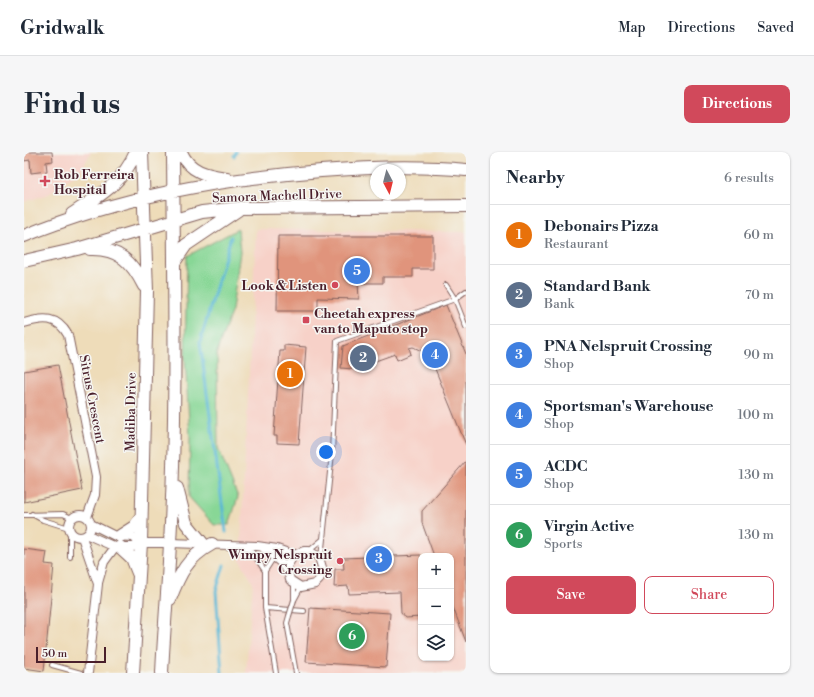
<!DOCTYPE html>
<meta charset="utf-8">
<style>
:root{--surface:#fff;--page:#f6f6f7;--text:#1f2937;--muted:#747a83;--line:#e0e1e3;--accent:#d1495b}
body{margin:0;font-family:"Libre Bodoni",serif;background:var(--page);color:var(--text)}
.controls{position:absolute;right:12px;bottom:12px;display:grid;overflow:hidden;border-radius:8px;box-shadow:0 1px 3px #0004}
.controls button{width:36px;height:36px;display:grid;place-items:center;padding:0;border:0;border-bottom:1px solid var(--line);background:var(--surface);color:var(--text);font:20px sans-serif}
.compass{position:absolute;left:346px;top:12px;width:36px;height:36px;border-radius:50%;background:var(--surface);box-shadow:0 1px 3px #0004;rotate:173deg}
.scale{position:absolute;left:12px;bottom:10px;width:70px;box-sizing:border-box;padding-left:4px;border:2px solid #4a1f2b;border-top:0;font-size:11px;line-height:14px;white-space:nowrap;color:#4a1f2b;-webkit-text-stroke:3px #f6f6f2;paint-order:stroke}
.you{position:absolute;left:302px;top:300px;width:14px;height:14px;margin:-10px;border:3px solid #fff;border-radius:50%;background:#1a73e8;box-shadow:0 0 0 6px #1a73e833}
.badge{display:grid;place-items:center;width:26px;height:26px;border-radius:50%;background:var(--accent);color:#fff;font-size:13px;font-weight:700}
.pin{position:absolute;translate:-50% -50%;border:2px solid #fff;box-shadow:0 1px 4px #0006}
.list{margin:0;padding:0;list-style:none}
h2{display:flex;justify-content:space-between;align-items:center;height:52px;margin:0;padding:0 16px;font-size:17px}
h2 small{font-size:13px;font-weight:400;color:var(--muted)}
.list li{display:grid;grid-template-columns:26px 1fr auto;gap:12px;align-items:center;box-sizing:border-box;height:60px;padding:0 16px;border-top:1px solid var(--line)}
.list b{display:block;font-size:15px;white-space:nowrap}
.list p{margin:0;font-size:13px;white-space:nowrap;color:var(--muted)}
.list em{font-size:13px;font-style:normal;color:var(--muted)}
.actions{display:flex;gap:8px;padding:12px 16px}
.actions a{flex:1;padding:9px 0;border:1px solid var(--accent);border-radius:8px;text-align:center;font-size:14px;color:var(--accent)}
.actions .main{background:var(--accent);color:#fff}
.icon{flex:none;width:22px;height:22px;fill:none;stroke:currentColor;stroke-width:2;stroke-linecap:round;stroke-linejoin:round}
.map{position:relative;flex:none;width:442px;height:521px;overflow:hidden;border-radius:8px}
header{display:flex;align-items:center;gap:24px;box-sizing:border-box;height:56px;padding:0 20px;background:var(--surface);border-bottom:1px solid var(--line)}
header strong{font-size:19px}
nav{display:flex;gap:22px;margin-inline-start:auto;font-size:14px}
.intro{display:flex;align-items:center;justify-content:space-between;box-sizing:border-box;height:96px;padding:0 24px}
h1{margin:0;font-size:28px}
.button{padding:10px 18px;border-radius:8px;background:var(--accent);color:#fff;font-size:14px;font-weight:700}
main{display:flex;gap:24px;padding:0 24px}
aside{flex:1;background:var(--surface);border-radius:8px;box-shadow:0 1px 3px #0004}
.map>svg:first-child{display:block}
.built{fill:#f7d1c8;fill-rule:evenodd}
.green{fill:#88d796;stroke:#697b60}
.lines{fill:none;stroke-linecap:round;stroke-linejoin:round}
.stream{stroke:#58b7d6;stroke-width:3}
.building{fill:#e0947b}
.lane-casing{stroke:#83615d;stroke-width:6}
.street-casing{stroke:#83615d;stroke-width:10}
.primary-casing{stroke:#83615d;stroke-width:14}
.lane{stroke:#fff;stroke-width:4}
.street{stroke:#fff;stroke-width:8}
.primary{stroke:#fff;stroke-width:12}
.lane-bridge-casing{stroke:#83615d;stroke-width:6;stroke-linecap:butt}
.lane-bridge{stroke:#fff;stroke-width:4}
.poi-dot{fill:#d1495b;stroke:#f6f6f2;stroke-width:1.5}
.labels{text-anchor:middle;stroke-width:3;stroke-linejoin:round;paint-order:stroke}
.poi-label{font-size:13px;font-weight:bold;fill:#4a1f2b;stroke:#f6f6f2;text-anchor:start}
.street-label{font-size:13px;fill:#4a1f2b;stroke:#f6f6f2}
</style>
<header>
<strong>Gridwalk</strong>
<nav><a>Map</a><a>Directions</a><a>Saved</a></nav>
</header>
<div class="intro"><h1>Find us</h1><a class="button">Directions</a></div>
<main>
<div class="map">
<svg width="442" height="521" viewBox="0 0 442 521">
<rect width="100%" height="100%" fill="#f6f6f2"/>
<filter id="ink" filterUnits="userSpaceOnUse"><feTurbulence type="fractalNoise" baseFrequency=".025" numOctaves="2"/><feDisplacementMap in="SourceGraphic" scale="8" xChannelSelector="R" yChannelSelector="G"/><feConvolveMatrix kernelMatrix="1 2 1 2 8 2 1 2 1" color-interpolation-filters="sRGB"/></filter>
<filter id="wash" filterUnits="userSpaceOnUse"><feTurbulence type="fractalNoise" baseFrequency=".012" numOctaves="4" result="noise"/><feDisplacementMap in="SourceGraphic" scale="16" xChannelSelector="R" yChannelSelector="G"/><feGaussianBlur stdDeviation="0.9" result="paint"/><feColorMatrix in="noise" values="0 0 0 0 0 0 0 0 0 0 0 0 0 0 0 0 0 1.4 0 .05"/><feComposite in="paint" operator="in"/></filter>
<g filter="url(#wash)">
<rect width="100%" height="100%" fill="#eedcb9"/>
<path class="built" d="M0,0H67L58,17L25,42L0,50Z
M232,77L442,80V521H222L229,431L216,408ZM397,404H427V506H397Z"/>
<path class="green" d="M214,77L216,100L208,158L193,199L194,296L214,345L205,373H190L165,345L166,285L161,207L163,104Z"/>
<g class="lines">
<path class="stream" d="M210,4L212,0
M202,380L176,190L207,85
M198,521L192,439L200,413"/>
</g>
<g id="blocks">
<path class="building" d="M0,0H28L29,9L22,10L23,19L7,21L6,8L0,9Z
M254,84H409V117H389V125H359V131H334L335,147L294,146V159H253Z
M422,153L442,202V293L405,202L389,195L385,196L387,202L373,208L371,202L329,217L317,216L319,194Z
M260,193L282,195L275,292L253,291V284H250L256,199H260Z
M34,213L58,338L0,350V219Z
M442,309V490L427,450V404H410L398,371V359Z
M0,397L23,400L21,412L30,413L20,519L0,516Z
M397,403V465L381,466L377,461L376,440L325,442L324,434L310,435L311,417H320L319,406Z
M286,456L366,461L362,515L282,510Z"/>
</g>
</g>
<g filter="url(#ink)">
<use href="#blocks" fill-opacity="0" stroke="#83615d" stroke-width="1"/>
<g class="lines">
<defs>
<path id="lane" d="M422,133L431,147L442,175
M8,362L19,368L45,376
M0,363L39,362L48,366
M46,380V405
M219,395L229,401L241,419
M285,399L298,388
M250,405L241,419V456L252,521
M297,406L308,301L313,189L431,147L442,139
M270,431V448
M270,448L277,435
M241,456L280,459
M265,464L263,471L272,521
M28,513L57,521"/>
<path id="street" d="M0,171C20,165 33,164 44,183L72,325L71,343L63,365
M45 374a11 11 0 1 1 22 0a11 11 0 1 1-22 0Z
M67,372L91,384L109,385L117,391
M64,383L91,395H109L117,391H146L233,394L253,397L270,403L280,399H285L295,405L299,419L295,428L291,432L277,435L266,428L263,414L270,403
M58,385L74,432L64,521
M239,396L256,410L263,418
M74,431L80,410L91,395"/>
<path id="primary" d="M157,0C166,21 184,23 203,26
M48,62C76,43 98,32 112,0
M0,84C95,45 194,27 297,19C345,15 394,13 442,18
M66,97C95,96 108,110 120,134
M0,109L53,97L178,60L216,56L442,54
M151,109L162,93L214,58
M153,336L162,371L179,392
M96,384L110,375L117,366
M96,395L108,406L114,421
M146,447C156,421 163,406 188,392
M109,521L117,391L123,139L118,0
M138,521C140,478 144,434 146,391C153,261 150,130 149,0"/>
</defs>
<use href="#lane" class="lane-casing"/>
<use href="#street" class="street-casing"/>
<use href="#primary" class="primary-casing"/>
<use href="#lane" class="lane"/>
<use href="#street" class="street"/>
<use href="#primary" class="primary"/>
<defs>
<path id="lane-bridge" d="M265,464L270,448"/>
</defs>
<use href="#lane-bridge" class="lane-bridge-casing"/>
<use href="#lane-bridge" class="lane-bridge"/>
</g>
</g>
<g class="poi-dot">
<path d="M19 23h4v4h4v4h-4v4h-4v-4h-4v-4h4z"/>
<circle cx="311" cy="133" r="4"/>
<rect x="278" y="164" width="8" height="8" rx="2"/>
<circle cx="316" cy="409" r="4"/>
</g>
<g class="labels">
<g class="poi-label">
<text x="30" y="27">Rob Ferreira<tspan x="30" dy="15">Hospital</tspan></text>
<text x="303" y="138" text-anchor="end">Look &amp; Listen</text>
<text x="290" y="166">Cheetah express<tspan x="290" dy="15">van to Maputo stop</tspan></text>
<text x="308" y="407" text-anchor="end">Wimpy Nelspruit<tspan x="308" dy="15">Crossing</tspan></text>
</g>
<g class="street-label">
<text transform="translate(253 43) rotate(-2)" y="5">Samora Machell Drive</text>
<text transform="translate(69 247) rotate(79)" y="5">Sitrus Crescent</text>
<text transform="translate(106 260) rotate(-89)" y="5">Madiba Drive</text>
</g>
</g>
</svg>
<div class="controls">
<button>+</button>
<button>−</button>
<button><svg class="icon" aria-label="layers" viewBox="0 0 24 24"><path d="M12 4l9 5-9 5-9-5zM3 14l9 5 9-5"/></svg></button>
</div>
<svg class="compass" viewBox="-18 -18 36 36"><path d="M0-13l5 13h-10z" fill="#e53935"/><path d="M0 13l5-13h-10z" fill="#747a83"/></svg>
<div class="scale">50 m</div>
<div class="you"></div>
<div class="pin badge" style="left:266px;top:222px;background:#e8710a">1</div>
<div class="pin badge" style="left:339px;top:206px;background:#5c6f8a">2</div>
<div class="pin badge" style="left:355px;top:407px;background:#3f7fe0">3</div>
<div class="pin badge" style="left:411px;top:203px;background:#3f7fe0">4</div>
<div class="pin badge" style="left:333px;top:119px;background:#3f7fe0">5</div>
<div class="pin badge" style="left:328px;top:484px;background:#2e9e5b">6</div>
</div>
<aside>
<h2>Nearby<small>6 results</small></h2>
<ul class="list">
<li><span class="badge" style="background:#e8710a">1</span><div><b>Debonairs Pizza</b><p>Restaurant</p></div><em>60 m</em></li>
<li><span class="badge" style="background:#5c6f8a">2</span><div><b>Standard Bank</b><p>Bank</p></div><em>70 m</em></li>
<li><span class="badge" style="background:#3f7fe0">3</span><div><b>PNA Nelspruit Crossing</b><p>Shop</p></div><em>90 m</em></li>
<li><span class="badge" style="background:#3f7fe0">4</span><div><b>Sportsman's Warehouse</b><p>Shop</p></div><em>100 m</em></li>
<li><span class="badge" style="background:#3f7fe0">5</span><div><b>ACDC</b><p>Shop</p></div><em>130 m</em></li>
<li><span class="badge" style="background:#2e9e5b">6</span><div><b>Virgin Active</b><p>Sports</p></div><em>130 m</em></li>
</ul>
<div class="actions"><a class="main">Save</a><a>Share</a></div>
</aside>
</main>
